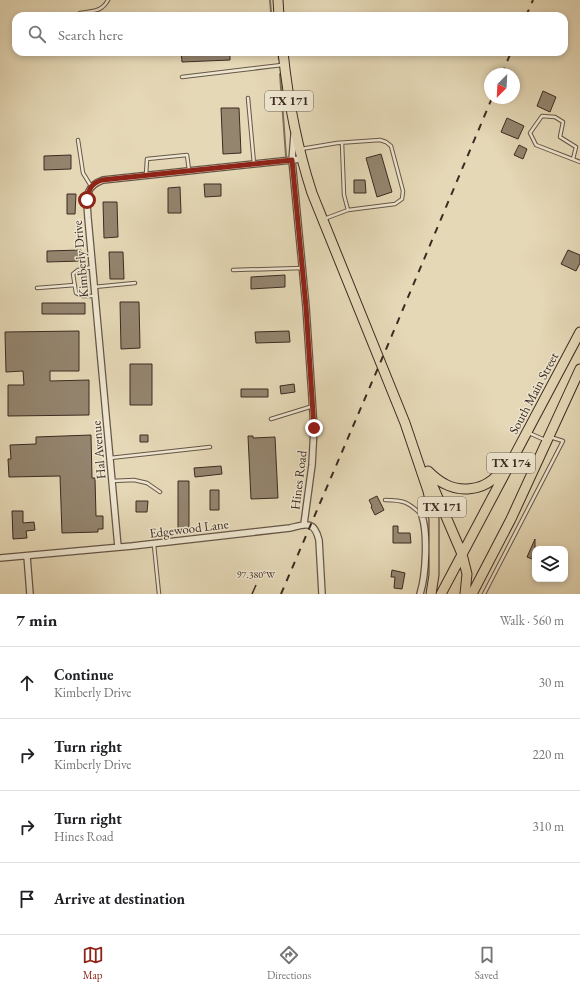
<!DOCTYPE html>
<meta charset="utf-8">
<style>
:root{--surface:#fff;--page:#f2f2f2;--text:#202124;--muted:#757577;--line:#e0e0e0;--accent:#8f2418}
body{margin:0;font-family:"EB Garamond",serif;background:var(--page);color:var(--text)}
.controls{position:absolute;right:12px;bottom:12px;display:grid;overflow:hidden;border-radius:8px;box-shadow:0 2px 6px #0003}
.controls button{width:36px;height:36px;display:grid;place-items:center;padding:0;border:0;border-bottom:1px solid var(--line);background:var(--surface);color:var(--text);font:20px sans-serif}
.compass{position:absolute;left:484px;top:68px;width:36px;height:36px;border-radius:50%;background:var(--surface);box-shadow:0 2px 6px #0003;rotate:204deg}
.stop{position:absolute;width:12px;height:12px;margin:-9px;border:3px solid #8f2418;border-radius:50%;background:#fff}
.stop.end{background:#8f2418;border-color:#fff;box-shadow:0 1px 4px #0008}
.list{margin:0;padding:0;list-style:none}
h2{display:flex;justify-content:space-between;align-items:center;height:52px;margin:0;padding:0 16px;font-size:17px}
h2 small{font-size:13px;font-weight:400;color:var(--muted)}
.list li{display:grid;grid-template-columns:26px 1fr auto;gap:12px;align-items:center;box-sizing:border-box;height:72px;padding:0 16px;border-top:1px solid var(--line)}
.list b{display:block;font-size:15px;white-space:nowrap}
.list p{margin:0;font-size:13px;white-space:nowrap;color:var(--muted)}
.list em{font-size:13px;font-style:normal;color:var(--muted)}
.icon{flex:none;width:22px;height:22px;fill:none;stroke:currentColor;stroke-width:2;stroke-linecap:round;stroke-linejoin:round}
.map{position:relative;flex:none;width:580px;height:594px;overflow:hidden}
.search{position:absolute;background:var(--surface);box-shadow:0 2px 6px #0003;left:12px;right:12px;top:12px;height:44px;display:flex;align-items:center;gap:10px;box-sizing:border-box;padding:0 14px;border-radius:12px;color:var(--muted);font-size:15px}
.sheet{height:340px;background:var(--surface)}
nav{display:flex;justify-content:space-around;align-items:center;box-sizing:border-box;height:56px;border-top:1px solid var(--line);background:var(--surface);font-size:11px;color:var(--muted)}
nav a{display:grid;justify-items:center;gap:2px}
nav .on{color:var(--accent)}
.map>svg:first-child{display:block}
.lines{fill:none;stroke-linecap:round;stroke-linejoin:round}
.stream{stroke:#7f6f5d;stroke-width:2}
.building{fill:#94856f;stroke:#3c2b22}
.lane-casing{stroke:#665647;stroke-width:4.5}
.street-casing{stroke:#665647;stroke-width:8}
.primary-casing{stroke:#3c2b22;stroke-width:11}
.lane{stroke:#eee6d0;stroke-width:2.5}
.street{stroke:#eee6d0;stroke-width:5.5}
.primary{stroke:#e5d8b6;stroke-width:9}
.rail{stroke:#3c2b22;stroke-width:2;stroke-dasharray:7 7;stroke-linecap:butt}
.route{stroke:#8f2418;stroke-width:5}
.ticks{fill:none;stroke:#3c2b22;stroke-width:1.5}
.labels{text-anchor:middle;stroke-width:3;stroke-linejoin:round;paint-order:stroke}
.shield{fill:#eee6d0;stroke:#716356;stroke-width:1}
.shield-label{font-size:12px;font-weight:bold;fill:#3c2b22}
.street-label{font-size:13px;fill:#3c2b22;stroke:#eee6d0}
.ticks-label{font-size:10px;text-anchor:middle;fill:#3c2b22;stroke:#eee6d0;stroke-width:3;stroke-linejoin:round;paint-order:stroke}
</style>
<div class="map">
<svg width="580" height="594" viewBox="0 0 580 594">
<rect width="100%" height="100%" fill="#e5d8b6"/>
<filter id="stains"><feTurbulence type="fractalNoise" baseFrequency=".005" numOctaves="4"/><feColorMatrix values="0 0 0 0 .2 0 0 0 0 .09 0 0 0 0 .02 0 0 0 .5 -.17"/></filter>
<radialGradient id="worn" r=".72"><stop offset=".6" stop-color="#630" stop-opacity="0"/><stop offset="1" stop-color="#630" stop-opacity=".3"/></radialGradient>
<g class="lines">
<path class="stream" d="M270,0L271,12
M278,52L279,59
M280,74L286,156"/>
</g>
<path class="building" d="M181,52H230V60L182,62Z
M543,91L556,97L550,112L537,106Z
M221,108H239L241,153L223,154Z
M507,118L524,126L518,139L501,132Z
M519,145L527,149L523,159L514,155Z
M381,154L392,192L377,197L366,158Z
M71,155V169L44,170V156Z
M354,180H365L366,193H354Z
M204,184H221V196L205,197Z
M180,187L181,213H168V188Z
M67,194H76L75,214H67Z
M103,202H117L118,237L104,238Z
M81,250L82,261L47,262V251Z
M568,250L580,255V263L576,271L561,264Z
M109,252H123L124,279H110Z
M285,275V287L251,289V277Z
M120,302H139L140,348L121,349Z
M42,303H85V314H42Z
M79,331V371H50V381L89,380V415L8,416V385H24L23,371L6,372L5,332Z
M289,331L290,342L256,343L255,332Z
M130,364H152V405H130Z
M294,384L295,392L281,394L280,386Z
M241,389H268V397H241Z
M91,435L92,478H95L96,516H103V529H98V532L62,533L60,476L9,477L8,459H11L10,445L36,444V437Z
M140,435H148V442H140Z
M248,436H253V438L275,437L278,498L251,499Z
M221,466L222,474L195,477L194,468Z
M178,481H189V530H178Z
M210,490H219V510H210Z
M377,496L384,510L375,515L371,507L372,506L369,500Z
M136,501H148L147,512H136Z
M12,511H23V523L34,522L35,530L26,531L27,538L13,539Z
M393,526H398V533H410L411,543H393Z
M535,539V560L527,557Z
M392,570L405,573L402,589L394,588L395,577H391Z"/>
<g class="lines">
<defs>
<path id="lane" d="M80,13C92,11 102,12 108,0
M182,77L282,65
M248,98L254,164
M78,140L83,173L91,186
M301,149L337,143L380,140L386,142L391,146L403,191L402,199L395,204L348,210
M573,159L576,147L560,137L563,122L555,117L542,116L530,133L536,145L580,162
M146,175L147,159L187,155L189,170
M324,219L348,210L344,195L342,143
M92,267L78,270L73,274L76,293L82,296H94
M233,270L302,268
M94,287L135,283
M37,288L75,285
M271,419L313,406
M529,433L545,440
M110,458L210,447
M112,481L134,480L147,483L160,492
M385,500C404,500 408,502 422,515
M154,545L159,594
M484,594L563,441L550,437"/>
<path id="street" d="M294,135L292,160L306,307L314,428L312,465L304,524
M118,547L88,218C87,200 83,187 103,180L301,159
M27,556L30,594
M0,558L132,546L290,528C306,524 314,520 319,540L322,594
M420,594C426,575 428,534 422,516"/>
<path id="primary" d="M278,0L279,16
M283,52C288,100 297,147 312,193L405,423L428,491L434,519V575L431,594
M428,471C433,476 439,481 445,484C460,492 480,490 492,480C497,476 501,470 505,466
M429,477L462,554L467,574L465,594
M441,594L580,332
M472,594L511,519L580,369"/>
</defs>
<use href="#lane" class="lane-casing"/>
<use href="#street" class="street-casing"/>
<use href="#primary" class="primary-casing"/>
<use href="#lane" class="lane"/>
<use href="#street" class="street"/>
<use href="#primary" class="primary"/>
<path class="rail" d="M526,16L533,0
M502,74L511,52
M281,594L387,347L492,98"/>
</g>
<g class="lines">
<path class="route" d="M87,200C89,188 91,184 102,180L292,160L306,307L314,428"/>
</g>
<path class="ticks" d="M252,594L256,585"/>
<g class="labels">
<g class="shield">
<rect x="265" y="91" width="48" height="20" rx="3"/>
<rect x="487" y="453" width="48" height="20" rx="3"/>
<rect x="418" y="497" width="48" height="20" rx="3"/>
</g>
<g class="shield-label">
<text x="289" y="105">TX 171</text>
<text x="511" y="467">TX 174</text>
<text x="442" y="511">TX 171</text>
</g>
<g class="street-label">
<text transform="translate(80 259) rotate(-95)" y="5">Kimberly Drive</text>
<text transform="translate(533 393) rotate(-62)" y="5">South Main Street</text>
<text transform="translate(98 450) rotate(-95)" y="5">Hal Avenue</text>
<text transform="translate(298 480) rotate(-83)" y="5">Hines Road</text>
<text transform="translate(189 528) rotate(-7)" y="5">Edgewood Lane</text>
</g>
</g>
<g class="ticks-label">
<text x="256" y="578">97.380°W</text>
</g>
<rect width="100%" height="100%" filter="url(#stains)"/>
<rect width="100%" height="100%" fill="url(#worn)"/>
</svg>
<div class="controls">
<button><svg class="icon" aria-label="layers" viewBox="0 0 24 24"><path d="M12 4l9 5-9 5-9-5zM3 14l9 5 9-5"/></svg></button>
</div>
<svg class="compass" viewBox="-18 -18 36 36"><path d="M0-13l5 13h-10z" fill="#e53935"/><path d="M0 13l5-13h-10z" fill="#757577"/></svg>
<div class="stop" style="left:87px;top:200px"></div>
<div class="stop end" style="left:314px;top:428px"></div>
<div class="search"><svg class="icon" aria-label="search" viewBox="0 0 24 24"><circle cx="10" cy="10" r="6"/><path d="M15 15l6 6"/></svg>Search here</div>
</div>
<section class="sheet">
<h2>7 min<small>Walk · 560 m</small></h2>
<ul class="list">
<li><svg class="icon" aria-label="ahead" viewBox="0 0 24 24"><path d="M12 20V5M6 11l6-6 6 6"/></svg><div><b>Continue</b><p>Kimberly Drive</p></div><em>30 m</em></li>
<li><svg class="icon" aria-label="right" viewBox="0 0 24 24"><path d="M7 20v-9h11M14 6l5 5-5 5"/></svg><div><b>Turn right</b><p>Kimberly Drive</p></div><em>220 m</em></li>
<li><svg class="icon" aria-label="right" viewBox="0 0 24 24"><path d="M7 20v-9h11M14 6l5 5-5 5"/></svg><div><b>Turn right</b><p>Hines Road</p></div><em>310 m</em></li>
<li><svg class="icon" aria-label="arrive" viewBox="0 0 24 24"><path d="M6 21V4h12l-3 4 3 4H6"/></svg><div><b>Arrive at destination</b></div></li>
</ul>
</section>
<nav>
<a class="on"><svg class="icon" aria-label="map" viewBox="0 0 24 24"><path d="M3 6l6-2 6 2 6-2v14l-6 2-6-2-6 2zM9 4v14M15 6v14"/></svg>Map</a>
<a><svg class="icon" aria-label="directions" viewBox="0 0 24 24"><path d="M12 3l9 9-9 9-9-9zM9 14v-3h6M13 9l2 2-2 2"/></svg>Directions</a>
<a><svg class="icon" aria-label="saved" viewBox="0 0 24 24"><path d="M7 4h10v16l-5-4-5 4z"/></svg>Saved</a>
</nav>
